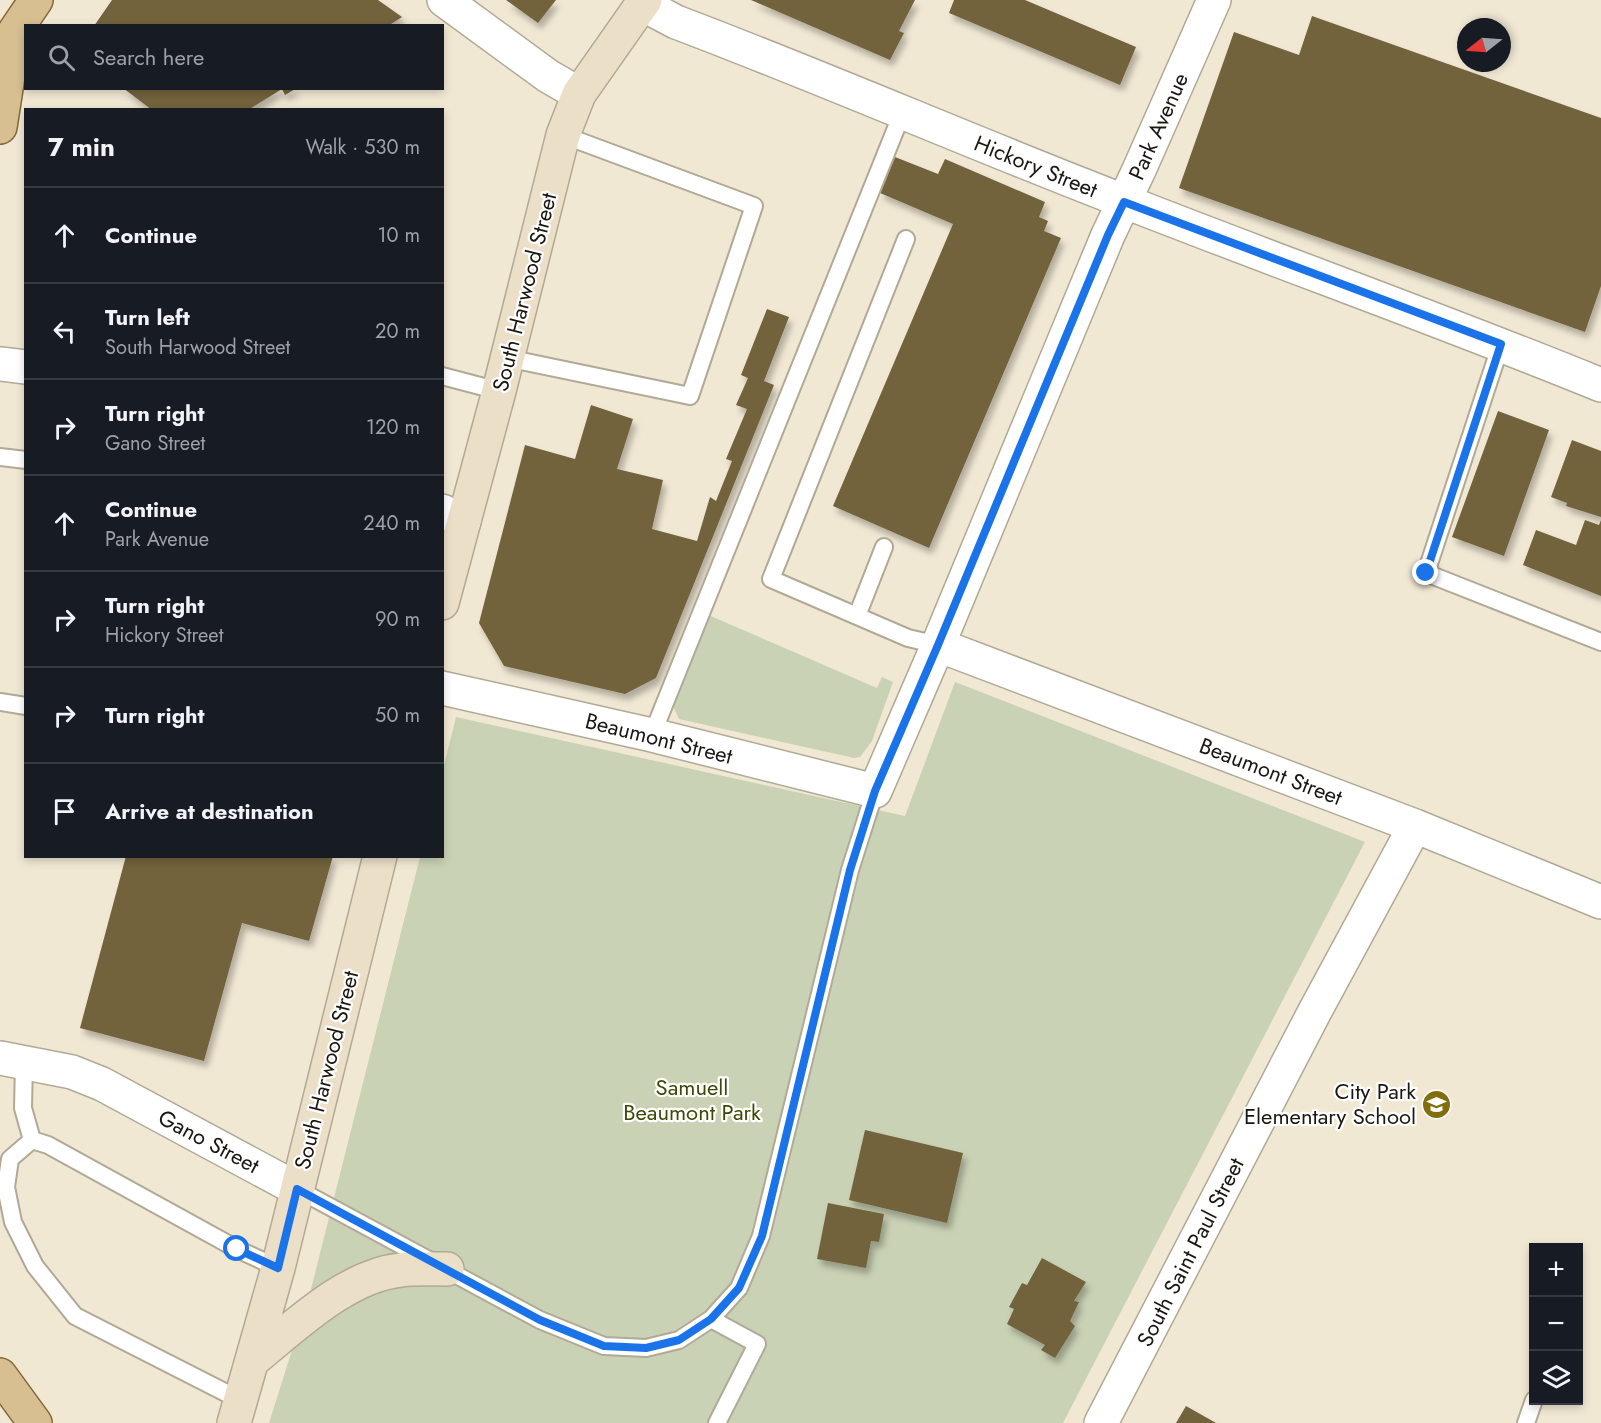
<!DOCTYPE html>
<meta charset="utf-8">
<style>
:root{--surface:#171b24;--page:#20242c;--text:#f1f3f6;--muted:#9ea1a6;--line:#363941}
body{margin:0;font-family:Jost,sans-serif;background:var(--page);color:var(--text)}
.controls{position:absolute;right:18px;bottom:18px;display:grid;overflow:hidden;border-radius:0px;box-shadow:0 3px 9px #0003}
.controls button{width:54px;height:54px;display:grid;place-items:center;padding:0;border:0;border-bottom:2px solid var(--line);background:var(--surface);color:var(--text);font:30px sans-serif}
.compass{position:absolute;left:1457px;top:18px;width:54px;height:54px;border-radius:50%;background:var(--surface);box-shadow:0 3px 9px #0003;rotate:253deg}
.stop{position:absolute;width:18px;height:18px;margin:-14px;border:4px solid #1a73e8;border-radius:50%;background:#fff}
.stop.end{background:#1a73e8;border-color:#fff;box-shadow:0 2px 6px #0008}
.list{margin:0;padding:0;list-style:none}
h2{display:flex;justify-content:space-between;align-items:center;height:78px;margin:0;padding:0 24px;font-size:26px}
h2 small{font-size:20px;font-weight:400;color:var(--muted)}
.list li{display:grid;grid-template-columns:39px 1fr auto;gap:18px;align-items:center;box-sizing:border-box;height:96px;padding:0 24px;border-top:2px solid var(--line)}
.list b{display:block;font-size:22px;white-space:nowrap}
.list p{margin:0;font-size:20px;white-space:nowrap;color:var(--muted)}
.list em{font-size:20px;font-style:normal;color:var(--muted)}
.icon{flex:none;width:33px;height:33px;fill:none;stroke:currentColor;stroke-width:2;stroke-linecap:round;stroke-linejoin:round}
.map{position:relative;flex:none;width:1601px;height:1423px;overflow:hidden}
.search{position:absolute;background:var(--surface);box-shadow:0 3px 9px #0003;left:24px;top:24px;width:420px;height:66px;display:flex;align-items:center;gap:15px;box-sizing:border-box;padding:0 21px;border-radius:0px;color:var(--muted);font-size:22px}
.panel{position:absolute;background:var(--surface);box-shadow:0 3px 9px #0003;left:24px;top:108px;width:420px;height:750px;border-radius:0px}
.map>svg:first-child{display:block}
.green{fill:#cad2b5}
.building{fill:#72633e;filter:url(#shadow)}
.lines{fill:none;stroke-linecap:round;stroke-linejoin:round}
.lane-casing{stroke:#b1a996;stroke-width:20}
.street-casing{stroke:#b1a996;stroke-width:36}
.secondary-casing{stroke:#b1a996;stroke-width:36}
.primary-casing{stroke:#846835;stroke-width:36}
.lane{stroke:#fff;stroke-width:16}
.street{stroke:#fff;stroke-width:33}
.secondary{stroke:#ebdfc8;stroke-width:33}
.primary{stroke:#d7bf92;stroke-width:33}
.route{stroke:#1a73e8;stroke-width:8}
.labels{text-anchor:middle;stroke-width:4.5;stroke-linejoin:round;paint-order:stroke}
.street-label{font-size:22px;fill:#1a1710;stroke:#fff}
.park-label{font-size:22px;fill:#3d4805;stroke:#fff}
.poi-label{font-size:22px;fill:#1a1710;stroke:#fff;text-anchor:end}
</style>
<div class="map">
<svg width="1601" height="1423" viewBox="0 0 1601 1423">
<defs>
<filter id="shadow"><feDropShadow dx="3.5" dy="6" stdDeviation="3" flood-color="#0004"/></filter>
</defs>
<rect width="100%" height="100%" fill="#f1e8d4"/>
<path class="green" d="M706,614L877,688L882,677L893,682L872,741L860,757L854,758L679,719L671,702Z
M955,682L1365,842L1063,1423H269L310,1293L420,857L442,856L443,769L456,717L905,816Z"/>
<path class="building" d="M112,0H378L402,17L388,26H94Z
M506,0H556L538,23Z
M751,0H915L899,31L904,33L890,60Z
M954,0H1025L1136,47L1120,85L949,13Z
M1312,16L1601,118V286L1585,332L1179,188L1234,32L1299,55Z
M123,88H297L285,95L282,89L248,110H152Z
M895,157L938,174L945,159L1045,202L1039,217L1048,221L1044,231L1061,238L929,548L833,506L953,224L880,193Z
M767,309L789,317L764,381L774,385L656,678L625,694L504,666L479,623L525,445L575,459L591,405L633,419L617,469L663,480L652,529L697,541L710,497L716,501L732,461L726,459L747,409L736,405L748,378L741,375Z
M1498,411L1549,430L1504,556L1452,537Z
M1572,440L1601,451V517L1566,506L1567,503L1551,497Z
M1585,520L1599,525L1601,520V596L1523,565L1536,530L1576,545Z
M126,856H333L309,941L242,923L204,1061L80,1028Z
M865,1130L963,1153L947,1223L849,1200Z
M828,1203L884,1214L879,1242L871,1241L866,1268L817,1259Z
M1042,1258L1086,1282L1074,1301L1079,1302L1070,1321L1075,1326L1055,1358L1041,1350L1045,1345L1007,1324L1014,1309L1009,1307L1022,1283L1027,1285Z
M1186,1406L1216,1423H1176Z"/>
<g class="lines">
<defs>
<path id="lane" d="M906,239L771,579L908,638L938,645
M1501,344L1426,573L1601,642
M507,358L690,396L754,206L563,135
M442,376L499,391
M0,457L26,460
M857,616L884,547
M0,702L26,706
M652,735L903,111
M24,1062L23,1108L32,1140
M297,1189L540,1320L604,1346L646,1348L679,1340L711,1319L739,1288L761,1236L850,870L875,791
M711,1319L757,1344L717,1423
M242,1401L75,1316L35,1266L13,1222L6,1187L10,1159L32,1140L48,1145L237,1249L278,1268
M1526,1423L1534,1400"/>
<path id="street" d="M444,0L548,76L579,94
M642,4L676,22C827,79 975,144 1126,202C1284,264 1444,321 1601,385
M0,364L26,367
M442,511L464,521
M938,645L1415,826L1601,902
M442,688L652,735L875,791L938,645L1108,235L1139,170L1214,0
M0,1058L72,1072L102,1084L297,1189
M1101,1423L1315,1011L1415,826"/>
<path id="secondary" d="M442,603L499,391L563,135L579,94L645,0
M253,1360C294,1327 347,1275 401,1270C416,1268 432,1269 447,1269
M234,1423L278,1268L380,856"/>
<path id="primary" d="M0,127L15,31L36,0
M0,1375L35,1423"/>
</defs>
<use href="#lane" class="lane-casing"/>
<use href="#street" class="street-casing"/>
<use href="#secondary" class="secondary-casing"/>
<use href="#primary" class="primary-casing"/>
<use href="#lane" class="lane"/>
<use href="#street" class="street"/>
<use href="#secondary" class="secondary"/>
<use href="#primary" class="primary"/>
</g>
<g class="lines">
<path class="route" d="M237,1249L278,1268L297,1189L540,1320L604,1346L646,1348L679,1340L711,1319L739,1288L762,1236L850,870L875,791L938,645L1108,235L1124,202L1501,344L1426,573"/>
</g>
<defs>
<symbol id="school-disc" viewBox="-11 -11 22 22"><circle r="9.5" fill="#826e0c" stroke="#fff"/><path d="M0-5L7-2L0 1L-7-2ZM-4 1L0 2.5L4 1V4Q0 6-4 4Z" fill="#fff"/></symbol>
</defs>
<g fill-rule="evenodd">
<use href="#school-disc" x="1420" y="1088" width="33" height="33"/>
</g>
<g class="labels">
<g class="street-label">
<text transform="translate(1158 126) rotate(-66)" y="8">Park Avenue</text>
<text transform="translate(1036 166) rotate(22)" y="8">Hickory Street</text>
<text transform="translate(524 292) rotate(-76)" y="8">South Harwood Street</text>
<text transform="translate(659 738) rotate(14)" y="8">Beaumont Street</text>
<text transform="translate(1271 771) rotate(21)" y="8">Beaumont Street</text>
<text transform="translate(326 1070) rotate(-76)" y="8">South Harwood Street</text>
<text transform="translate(209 1141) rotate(28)" y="8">Gano Street</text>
<text transform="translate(1190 1252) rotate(-63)" y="8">South Saint Paul Street</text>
</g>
<g class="park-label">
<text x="692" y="1095">Samuell<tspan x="692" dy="25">Beaumont Park</tspan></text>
</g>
<g class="poi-label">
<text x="1416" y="1099">City Park<tspan x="1416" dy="25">Elementary School</tspan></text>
</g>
</g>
</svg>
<div class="controls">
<button>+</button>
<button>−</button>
<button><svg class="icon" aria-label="layers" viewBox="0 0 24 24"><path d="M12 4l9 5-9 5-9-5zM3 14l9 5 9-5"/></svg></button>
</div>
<svg class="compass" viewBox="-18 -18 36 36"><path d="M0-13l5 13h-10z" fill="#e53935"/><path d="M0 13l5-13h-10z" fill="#9ea1a6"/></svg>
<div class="stop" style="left:237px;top:1249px"></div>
<div class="stop end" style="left:1426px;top:573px"></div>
<div class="search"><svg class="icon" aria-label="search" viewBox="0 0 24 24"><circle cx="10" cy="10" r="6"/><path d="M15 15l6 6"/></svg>Search here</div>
<section class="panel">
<h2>7 min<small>Walk · 530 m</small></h2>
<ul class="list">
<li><svg class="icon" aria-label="ahead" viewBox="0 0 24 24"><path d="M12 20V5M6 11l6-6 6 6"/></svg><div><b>Continue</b></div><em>10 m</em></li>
<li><svg class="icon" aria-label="left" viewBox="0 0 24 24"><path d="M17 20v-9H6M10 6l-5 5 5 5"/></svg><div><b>Turn left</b><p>South Harwood Street</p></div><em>20 m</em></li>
<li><svg class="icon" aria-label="right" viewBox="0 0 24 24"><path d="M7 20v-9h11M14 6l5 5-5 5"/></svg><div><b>Turn right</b><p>Gano Street</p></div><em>120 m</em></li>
<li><svg class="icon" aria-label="ahead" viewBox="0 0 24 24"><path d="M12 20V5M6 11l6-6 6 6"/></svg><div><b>Continue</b><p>Park Avenue</p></div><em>240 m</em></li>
<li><svg class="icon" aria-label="right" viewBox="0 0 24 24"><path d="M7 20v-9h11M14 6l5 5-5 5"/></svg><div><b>Turn right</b><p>Hickory Street</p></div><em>90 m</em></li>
<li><svg class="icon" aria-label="right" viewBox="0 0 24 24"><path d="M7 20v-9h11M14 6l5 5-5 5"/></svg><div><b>Turn right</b></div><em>50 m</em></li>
<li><svg class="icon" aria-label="arrive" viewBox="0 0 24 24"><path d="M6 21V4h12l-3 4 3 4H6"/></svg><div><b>Arrive at destination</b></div></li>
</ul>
</section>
</div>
